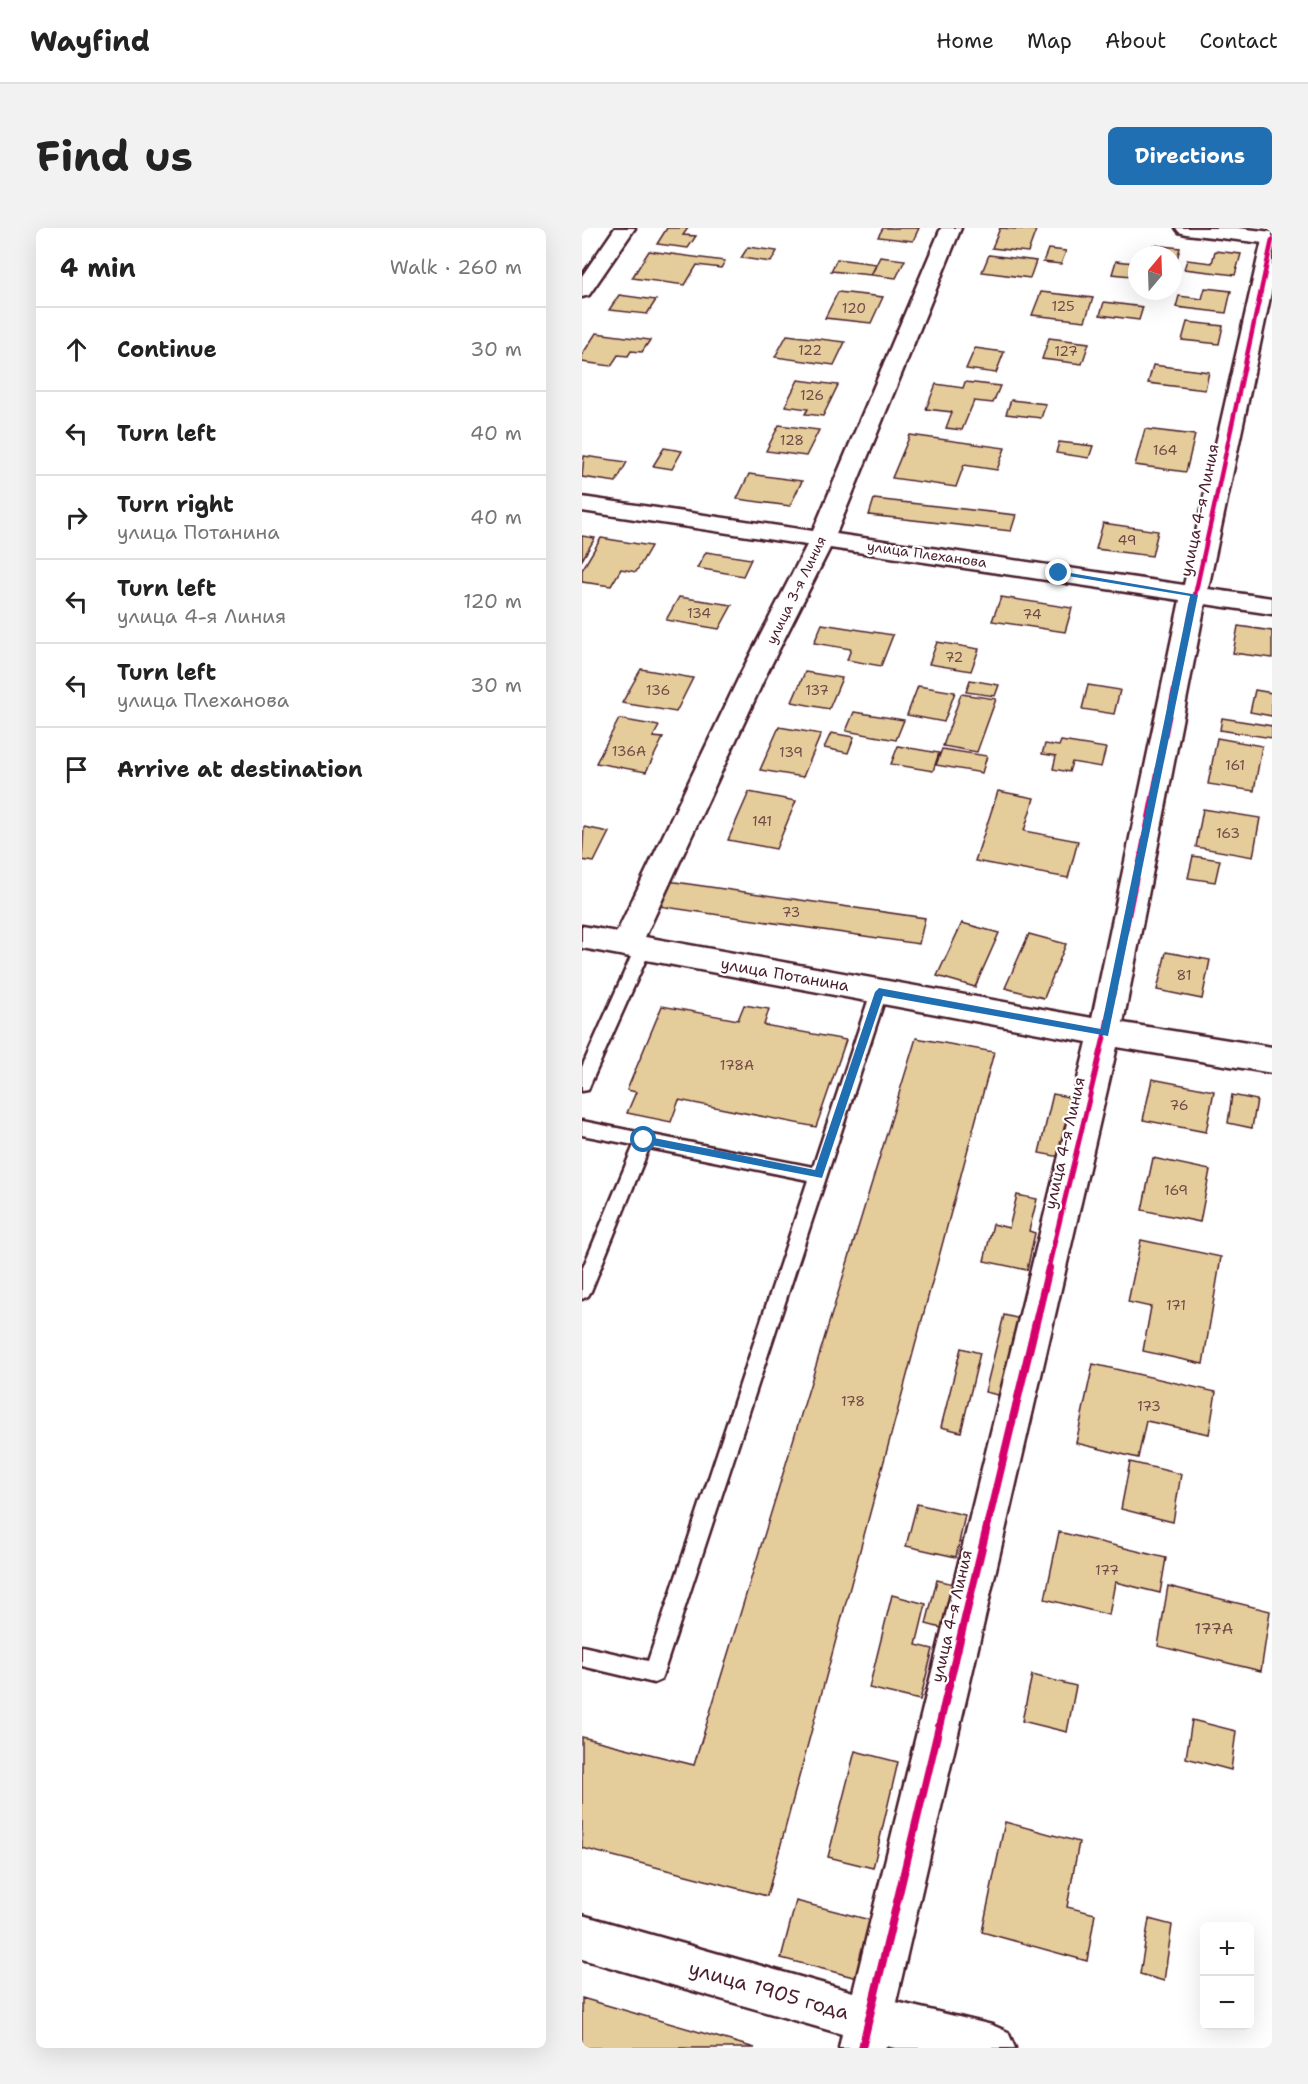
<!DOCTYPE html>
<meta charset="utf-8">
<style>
:root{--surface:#fff;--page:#f2f2f2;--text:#222;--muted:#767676;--line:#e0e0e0;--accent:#1f6fb2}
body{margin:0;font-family:"Shantell Sans",sans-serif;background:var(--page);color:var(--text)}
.controls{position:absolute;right:18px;bottom:18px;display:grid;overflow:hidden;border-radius:9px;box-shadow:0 6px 24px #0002}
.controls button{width:54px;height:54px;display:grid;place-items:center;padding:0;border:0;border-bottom:2px solid var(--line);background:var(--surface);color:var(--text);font:30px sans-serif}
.compass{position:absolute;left:546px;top:18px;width:54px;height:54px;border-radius:50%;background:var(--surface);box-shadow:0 6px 24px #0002;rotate:19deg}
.stop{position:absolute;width:18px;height:18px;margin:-14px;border:4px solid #1f6fb2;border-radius:50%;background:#fff}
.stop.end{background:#1f6fb2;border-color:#fff;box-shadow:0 2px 6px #0008}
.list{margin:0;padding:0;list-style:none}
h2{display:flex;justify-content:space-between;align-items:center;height:78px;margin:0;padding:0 24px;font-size:26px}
h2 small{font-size:20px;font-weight:400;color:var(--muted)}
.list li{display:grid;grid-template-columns:39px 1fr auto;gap:18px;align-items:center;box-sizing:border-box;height:84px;padding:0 24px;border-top:2px solid var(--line)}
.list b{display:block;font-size:22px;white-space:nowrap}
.list p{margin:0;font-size:20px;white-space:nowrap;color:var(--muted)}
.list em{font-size:20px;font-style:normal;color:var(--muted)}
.icon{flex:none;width:33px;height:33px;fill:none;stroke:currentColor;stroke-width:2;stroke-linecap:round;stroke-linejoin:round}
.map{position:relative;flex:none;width:690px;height:1820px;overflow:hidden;border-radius:9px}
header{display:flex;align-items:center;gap:36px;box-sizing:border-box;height:84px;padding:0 30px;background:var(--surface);border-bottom:2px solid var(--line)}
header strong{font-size:28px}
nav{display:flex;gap:33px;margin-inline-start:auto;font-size:21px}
.intro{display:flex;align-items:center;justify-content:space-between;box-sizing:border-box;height:144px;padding:0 36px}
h1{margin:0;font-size:42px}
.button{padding:15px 27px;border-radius:9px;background:var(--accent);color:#fff;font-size:21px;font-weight:700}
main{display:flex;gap:36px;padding:0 36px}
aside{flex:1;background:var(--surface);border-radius:9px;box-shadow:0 6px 24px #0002}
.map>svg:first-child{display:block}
.building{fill:#e5cc9b;stroke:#4a1f2b;stroke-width:1.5}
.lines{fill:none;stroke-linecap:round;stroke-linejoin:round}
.service-casing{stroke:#4a1f2b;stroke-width:5}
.minor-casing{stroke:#4a1f2b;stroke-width:5}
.secondary-casing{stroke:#4a1f2b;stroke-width:5}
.service{fill:#fff;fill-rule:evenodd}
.minor{fill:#fff;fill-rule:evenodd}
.secondary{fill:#fff;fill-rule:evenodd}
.cycleway-far2-casing{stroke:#fff;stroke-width:7}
.cycleway-far1-casing{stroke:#fff;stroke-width:9}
.cycleway-casing{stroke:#fff;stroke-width:11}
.cycleway-far2{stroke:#d6006c;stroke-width:4.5}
.cycleway-far1{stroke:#d6006c;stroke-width:5}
.cycleway{stroke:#d6006c;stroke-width:8}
.route{fill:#1f6fb2}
.labels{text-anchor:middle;stroke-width:4.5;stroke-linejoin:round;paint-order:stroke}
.number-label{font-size:14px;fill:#714a47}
.far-street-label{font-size:14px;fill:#4a1f2b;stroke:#fff}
.street-label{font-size:16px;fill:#4a1f2b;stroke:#fff}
.near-number-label{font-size:16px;fill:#714a47}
.near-street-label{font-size:20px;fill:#4a1f2b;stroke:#fff}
</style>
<header>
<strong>Wayfind</strong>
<nav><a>Home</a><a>Map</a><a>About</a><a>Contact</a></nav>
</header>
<div class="intro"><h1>Find us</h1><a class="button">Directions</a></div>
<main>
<aside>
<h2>4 min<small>Walk · 260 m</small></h2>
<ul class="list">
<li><svg class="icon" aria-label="ahead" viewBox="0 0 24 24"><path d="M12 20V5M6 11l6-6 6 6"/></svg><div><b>Continue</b></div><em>30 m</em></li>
<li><svg class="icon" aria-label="left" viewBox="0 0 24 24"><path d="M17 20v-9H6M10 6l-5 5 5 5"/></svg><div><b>Turn left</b></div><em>40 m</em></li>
<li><svg class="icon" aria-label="right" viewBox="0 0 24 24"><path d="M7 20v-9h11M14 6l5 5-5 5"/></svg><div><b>Turn right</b><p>улица Потанина</p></div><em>40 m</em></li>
<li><svg class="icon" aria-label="left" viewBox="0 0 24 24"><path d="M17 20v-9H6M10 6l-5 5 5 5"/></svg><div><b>Turn left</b><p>улица 4-я Линия</p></div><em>120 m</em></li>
<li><svg class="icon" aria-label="left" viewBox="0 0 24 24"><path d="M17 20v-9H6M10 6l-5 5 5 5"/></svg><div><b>Turn left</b><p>улица Плеханова</p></div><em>30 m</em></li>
<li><svg class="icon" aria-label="arrive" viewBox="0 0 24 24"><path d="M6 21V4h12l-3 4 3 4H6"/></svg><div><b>Arrive at destination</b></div></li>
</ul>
</aside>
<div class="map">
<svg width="690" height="1820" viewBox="0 0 690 1820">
<rect width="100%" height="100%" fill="#fff"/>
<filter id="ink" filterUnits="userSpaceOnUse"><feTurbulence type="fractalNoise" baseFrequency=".0167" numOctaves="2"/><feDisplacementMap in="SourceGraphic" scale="12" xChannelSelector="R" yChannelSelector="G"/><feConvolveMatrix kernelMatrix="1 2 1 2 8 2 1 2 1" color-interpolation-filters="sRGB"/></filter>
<g filter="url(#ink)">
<path class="building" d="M85,0H106L101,7L114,8L106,20L75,16Z
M301,0H337L331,13L296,9Z
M418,0L454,2L446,24L410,20Z
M571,17L598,20L591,46V27H568Z
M166,19L195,23L189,34L159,30Z
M466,21L484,23L479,36L461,34Z
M67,23L143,33L139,40L115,37L103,57L50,50Z
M633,23L659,26L653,47L602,41L605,32L630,35Z
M407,27L454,33L448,50L400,44Z
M298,29L323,32L314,50L289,47Z
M255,31L295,36L289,47L249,43Z
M534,33L552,35L549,48L530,46Z
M623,60L649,63L644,85L594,79L597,68L620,71Z
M256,64L301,69L289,95L243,90Z
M459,64L511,70L503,93L450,87Z
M37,67L74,72L65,86L27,82Z
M522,74L561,79L557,92L518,87Z
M605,94L641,98L637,116L600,112Z
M14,105L68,112L60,124L49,123L46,128L36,127L29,138L0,134V127Z
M205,107L263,114L252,137L193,129Z
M467,110L507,115L500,136L460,131Z
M393,120L422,124L414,145L384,141Z
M571,137L627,144L623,162L566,155Z
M216,152L256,157L241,188L223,186L226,181L203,178Z
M383,154L418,158L411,175L392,173L380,202L364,200L370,184L344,181L354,156L381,160Z
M429,172L464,176L459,190L424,186Z
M197,197L237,202L224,228L184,223Z
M563,201L613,207L604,244L553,237Z
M328,207L423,220L415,242L382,237L374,259L310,250Z
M477,214L511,218L507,230L474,225Z
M82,220L100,223L90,241L71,238Z
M2,228L45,234L34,254L0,249Z
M167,246L220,253L208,278L155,271Z
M292,271L434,287L429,303L287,287Z
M521,295L576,303L570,328L514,321Z
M0,308L13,310L0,332Z
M19,310L69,318L54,344L39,341L29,358L0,354V342Z
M124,324L169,331L161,348L115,340Z
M97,369L150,377L137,401L84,392Z
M419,369L490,380L483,404L410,393Z
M240,396L311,407L299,438L265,432L269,421L232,415Z
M656,398L690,403V430L651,425Z
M355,414L397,421L389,443L347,436Z
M59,441L111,450L94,484L40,475Z
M223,444L260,450L247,481L210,474Z
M388,452L417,457L413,468L384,464Z
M506,457L538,462L532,486L500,481Z
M336,458L373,464L362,494L325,487Z
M673,462L690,465V488L668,484Z
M379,466L414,471L395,524L361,518Z
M272,484L322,492L314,512L264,503Z
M640,490L690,498V510L638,502Z
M37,491L77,498L71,509L81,510L64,544L14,535Z
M197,499L239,506L221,549L178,542Z
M249,505L272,509L266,525L242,520Z
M635,510L680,518L672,563L626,556Z
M479,513L524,520L519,539L490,534L487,544L471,541L474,528L460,526L463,516L477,518Z
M316,518L357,525L351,543L309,536Z
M360,521L405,528L400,545L354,537Z
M416,563L452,570L442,603L496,613L486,650L393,633Z
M167,564L214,573L194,621L146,612Z
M621,581L678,590L671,629L614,619Z
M2,599L27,604L12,634L0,632Z
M611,628L638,632L633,654L606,650Z
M86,653L343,690L337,716L76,678Z
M380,695L417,705L393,759L355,748Z
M447,706L484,716L462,770L423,760Z
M584,724L628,732L620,771L575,762Z
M162,777L187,781L182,797L264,812L234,899L97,872L89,894L45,885L54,864L45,862L80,778L156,792Z
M334,810L412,824L185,1668L0,1620V1509L112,1537Z
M570,851L632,863L624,904L561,892Z
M471,866L491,870L478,929L457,925Z
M650,867L675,872L670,900L646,895Z
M571,930L628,942L618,994L560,982Z
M435,967L455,971L447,1003L453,1005L445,1042L402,1033L411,996L427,1000Z
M559,1012L639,1029L621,1136L561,1123L569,1079L546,1074Z
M422,1087L443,1092L425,1169L403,1164Z
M379,1120L398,1125L379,1204L359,1199Z
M511,1136L634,1164L627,1206L564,1193L556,1230L494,1215Z
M548,1234L599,1246L591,1294L539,1281Z
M335,1276L383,1287L374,1329L324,1318Z
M477,1304L584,1330L578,1365L533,1354L527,1387L463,1371Z
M355,1352L384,1359L374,1404L344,1396Z
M586,1358L688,1383L679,1443L576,1418Z
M310,1367L344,1376L334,1417L351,1421L338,1472L287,1460Z
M450,1447L494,1458L485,1504L440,1493Z
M610,1492L654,1503L649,1542L604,1530Z
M273,1523L316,1534L291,1640L246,1629Z
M423,1594L497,1614L485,1679L513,1686L505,1733L400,1704Z
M214,1673L292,1693L279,1751L199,1730Z
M567,1691L590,1697L582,1753L558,1746Z
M0,1770L173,1820H0Z"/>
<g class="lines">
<defs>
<path id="service" d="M61,714L69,720L8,857L6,862L0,863V839L53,720Z
M297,758L305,764L79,1452L72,1455L0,1438V1418L66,1433L226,952L67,920L9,1063L6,1068L0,1071V1042L52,917L0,907V893L231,939L289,764Z"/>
<path id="minor" d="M33,0H53L7,67L0,69V48Z
M359,0H379L254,306L602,357L680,12L683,8L690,6V60L626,361L690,370V386L623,376L541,795L690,819V845L535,819L314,1774L410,1797L426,1804L433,1820H313L304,1818L303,1820H257L260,1806L0,1731V1687L271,1764L505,814L0,720V698L35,704L159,445L225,317L0,283V269L231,303ZM248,320L598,372L510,790L63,709L185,445Z"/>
<path id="secondary" d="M594,0H656L690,4V16L604,6L597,4Z"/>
</defs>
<use href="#service" class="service-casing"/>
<use href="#minor" class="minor-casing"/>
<use href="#secondary" class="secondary-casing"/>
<use href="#service" class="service"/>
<use href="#minor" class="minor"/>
<use href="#secondary" class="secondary"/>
<defs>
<path id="cycleway-far2" d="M595,450L690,12"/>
<path id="cycleway-far1" d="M466,1041L523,805L595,448"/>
<path id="cycleway" d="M280,1820L467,1040"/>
</defs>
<use href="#cycleway-far2" class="cycleway-far2-casing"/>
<use href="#cycleway-far1" class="cycleway-far1-casing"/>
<use href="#cycleway" class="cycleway-casing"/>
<use href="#cycleway-far2" class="cycleway-far2"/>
<use href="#cycleway-far1" class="cycleway-far1"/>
<use href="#cycleway" class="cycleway"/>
</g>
</g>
<path class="route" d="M477,343L616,367L526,808L301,768L240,950L59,915V910L62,908L233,942L293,764L297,760L519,801L608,368L474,346Z"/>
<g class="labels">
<g class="number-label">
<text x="481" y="83">125</text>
<text x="272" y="85">120</text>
<text x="228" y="127">122</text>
<text x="484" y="128">127</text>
<text x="230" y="172">126</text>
<text x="210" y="217">128</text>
<text x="583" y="227">164</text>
<text x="545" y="317">49</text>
<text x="117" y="390">134</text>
<text x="450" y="391">74</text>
<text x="372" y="434">72</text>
<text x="76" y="467">136</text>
<text x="235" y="467">137</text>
<text x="47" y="528">136А</text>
<text x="209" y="529">139</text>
<text x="653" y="542">161</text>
<text x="180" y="598">141</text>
<text x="646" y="610">163</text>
<text x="209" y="689">73</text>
<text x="602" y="752">81</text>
<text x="155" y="842">178А</text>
<text x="597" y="882">76</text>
<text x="594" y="967">169</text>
<text x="594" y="1082">171</text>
<text x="271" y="1178">178</text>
<text x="567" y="1183">173</text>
<text x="525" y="1347">177</text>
</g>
<g class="far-street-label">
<text transform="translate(345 326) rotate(8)" y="5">улица Плеханова</text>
<text transform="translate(214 362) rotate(-64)" y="5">улица 3-я Линия</text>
</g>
<g class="street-label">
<text transform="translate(617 282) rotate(-78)" y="6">улица 4-я Линия</text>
<text transform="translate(203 746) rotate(10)" y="6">улица Потанина</text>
<text transform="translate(482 915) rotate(-77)" y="6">улица 4-я Линия</text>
<text transform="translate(369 1388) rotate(-77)" y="6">улица 4-я Линия</text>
</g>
<g class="near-number-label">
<text x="632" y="1406">177А</text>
</g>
<g class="near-street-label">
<text transform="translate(187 1762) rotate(16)" y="7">улица 1905 года</text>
</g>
</g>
</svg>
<div class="controls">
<button>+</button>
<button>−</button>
</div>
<svg class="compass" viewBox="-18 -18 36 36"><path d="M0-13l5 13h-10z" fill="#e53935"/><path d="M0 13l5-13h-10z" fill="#767676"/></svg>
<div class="stop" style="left:62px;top:912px"></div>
<div class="stop end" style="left:477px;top:345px"></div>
</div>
</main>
